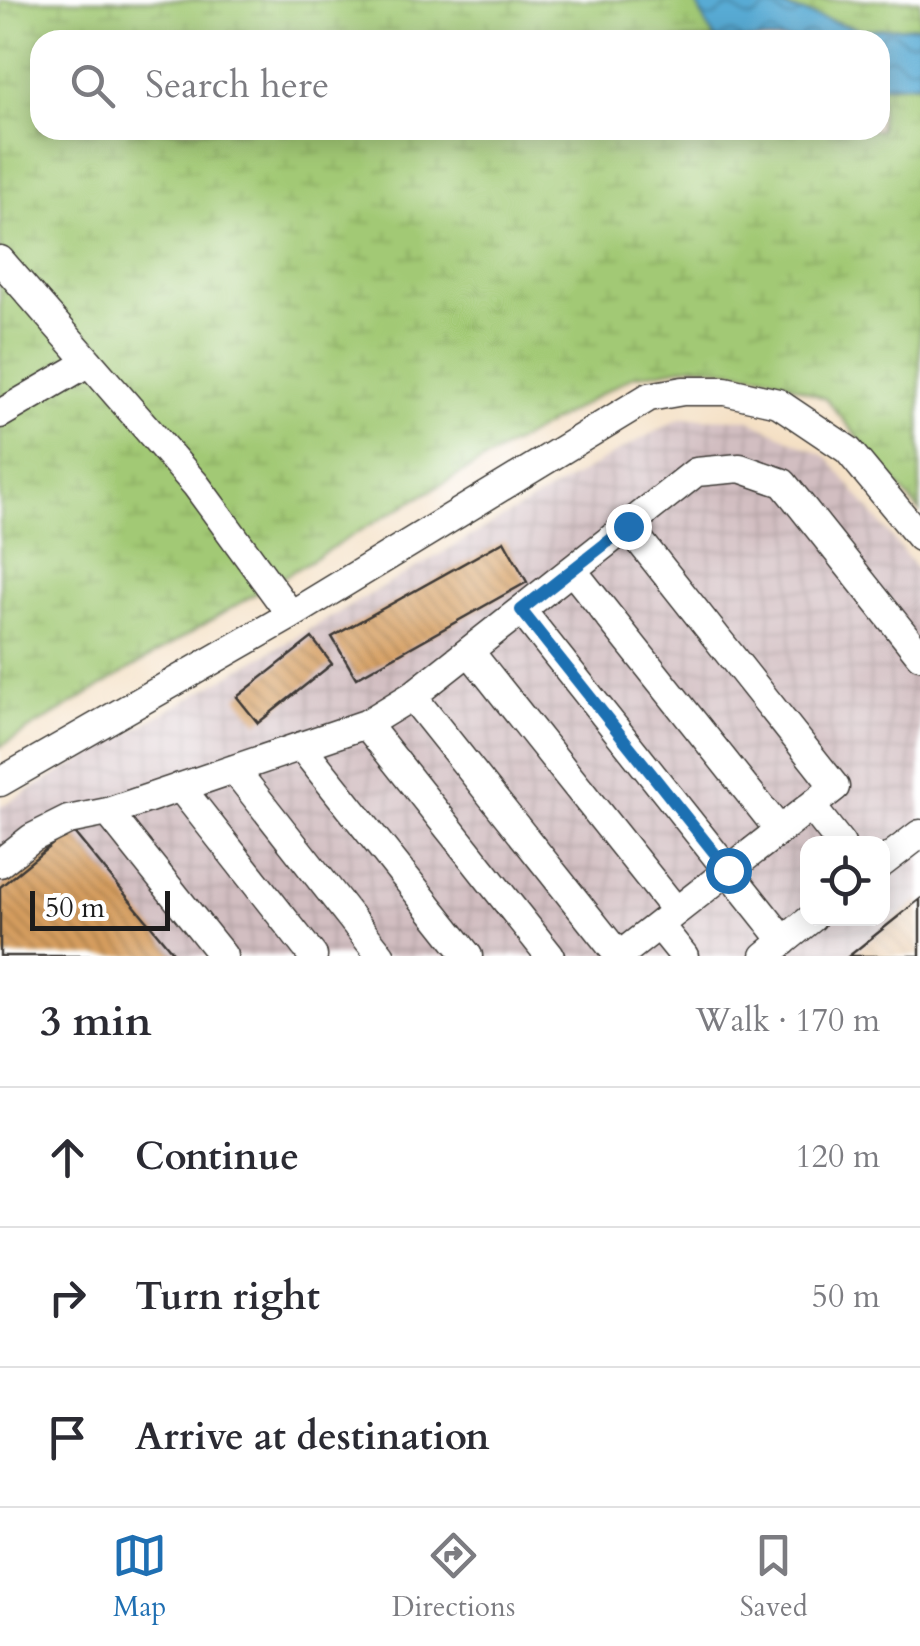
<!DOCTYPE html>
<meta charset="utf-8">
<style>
:root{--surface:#fff;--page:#f7f7f7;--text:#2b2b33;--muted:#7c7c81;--line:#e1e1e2;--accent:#1f6fb2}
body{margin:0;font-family:Cardo,serif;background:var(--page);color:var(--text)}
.controls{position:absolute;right:30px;bottom:30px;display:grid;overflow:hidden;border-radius:20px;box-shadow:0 5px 25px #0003}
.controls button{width:90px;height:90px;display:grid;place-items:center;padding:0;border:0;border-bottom:2px solid var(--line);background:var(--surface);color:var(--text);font:50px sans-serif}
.scale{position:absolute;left:30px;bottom:25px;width:140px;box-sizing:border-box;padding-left:10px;border:5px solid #1c1c1c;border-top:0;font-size:28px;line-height:35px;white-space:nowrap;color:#1c1c1c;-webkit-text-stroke:8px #fff;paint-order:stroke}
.stop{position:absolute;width:30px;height:30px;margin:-22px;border:8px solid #1f6fb2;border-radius:50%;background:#fff}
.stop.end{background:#1f6fb2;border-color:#fff;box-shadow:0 2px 10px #0008}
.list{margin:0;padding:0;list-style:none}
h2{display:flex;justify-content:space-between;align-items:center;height:130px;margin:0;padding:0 40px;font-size:42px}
h2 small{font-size:32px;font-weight:400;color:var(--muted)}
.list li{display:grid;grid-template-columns:65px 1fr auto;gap:30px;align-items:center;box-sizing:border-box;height:140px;padding:0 40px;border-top:2px solid var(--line)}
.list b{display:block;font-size:38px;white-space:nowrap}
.list em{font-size:32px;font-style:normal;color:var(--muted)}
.icon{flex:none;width:55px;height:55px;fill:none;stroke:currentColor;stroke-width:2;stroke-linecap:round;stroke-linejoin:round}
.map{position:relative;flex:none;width:920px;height:956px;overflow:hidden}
.search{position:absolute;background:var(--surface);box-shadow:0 5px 25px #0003;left:30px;right:30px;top:30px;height:110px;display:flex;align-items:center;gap:25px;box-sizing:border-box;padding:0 35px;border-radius:30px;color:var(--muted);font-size:38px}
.sheet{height:550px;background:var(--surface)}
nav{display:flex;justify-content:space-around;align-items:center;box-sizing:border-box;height:140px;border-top:2px solid var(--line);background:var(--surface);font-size:28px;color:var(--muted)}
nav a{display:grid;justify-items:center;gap:5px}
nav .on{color:var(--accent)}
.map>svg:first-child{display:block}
.industrial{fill:url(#industrial-grid);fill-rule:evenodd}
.wetland{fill:url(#wetland-marsh);stroke:#5f7248;stroke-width:2.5}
.water{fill:url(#water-waves);stroke:#3a6478;stroke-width:2.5}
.building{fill:url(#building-back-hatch)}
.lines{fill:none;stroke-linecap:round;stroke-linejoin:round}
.minor-casing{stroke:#3c3935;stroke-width:31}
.minor{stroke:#fff;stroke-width:28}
.route{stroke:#1f6fb2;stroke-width:12}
</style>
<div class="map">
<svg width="920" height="956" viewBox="0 0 920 956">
<defs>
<pattern id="industrial-grid" width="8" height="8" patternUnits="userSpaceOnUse" patternTransform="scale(2.5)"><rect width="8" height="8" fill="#d2bec1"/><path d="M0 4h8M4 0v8" fill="none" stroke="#b4a3a5"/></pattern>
<pattern id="wetland-marsh" width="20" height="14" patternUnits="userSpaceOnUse" patternTransform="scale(2.5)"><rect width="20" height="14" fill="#a2c974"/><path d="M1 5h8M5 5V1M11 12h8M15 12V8" fill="none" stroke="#8bac64"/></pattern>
<pattern id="water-waves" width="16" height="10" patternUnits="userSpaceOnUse" patternTransform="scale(2.5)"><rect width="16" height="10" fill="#59abd4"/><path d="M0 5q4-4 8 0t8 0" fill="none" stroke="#498aab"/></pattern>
<pattern id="building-back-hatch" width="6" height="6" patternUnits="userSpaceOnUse" patternTransform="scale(2.5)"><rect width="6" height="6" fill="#d59d5e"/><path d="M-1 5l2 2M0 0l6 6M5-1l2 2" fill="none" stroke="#ac7f4d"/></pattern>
</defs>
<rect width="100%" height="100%" fill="#fff"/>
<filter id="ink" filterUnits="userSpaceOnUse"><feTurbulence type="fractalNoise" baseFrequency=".01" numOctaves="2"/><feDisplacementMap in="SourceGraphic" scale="20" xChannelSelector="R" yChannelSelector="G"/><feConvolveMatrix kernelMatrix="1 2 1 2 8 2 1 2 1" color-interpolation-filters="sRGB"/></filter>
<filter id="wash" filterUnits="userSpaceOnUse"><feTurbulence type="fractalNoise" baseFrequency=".0048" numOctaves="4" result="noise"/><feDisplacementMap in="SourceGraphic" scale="40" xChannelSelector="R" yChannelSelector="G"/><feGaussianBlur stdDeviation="2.25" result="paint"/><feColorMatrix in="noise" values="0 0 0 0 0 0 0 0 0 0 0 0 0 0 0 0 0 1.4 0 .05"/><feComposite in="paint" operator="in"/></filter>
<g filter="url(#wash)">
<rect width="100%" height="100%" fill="#f4e0c4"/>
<path class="industrial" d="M681,418L747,419L827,457L920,573V956H0V807L628,446ZM808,844H882V918H808Z"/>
<path class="wetland" d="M0,0H695L708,28L716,40H40V130H880V86L920,83V512L826,399L770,376L695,365L633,376L363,529L0,747Z
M773,0H920V26L862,30L781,6Z"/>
<path class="water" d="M695,0H773L781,6L862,30L920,26V83L880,86V40H716L708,28Z"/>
<g id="blocks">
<path class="building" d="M504,541L527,582L356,678L332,637Z
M312,638L332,664L258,723L237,697Z
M71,829L176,956H0V887Z
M920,899V956H849Z"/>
</g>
</g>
<g filter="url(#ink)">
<use href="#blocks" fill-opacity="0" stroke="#3c3935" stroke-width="2.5"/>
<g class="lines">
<defs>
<path id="minor" d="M0,260L196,485L291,615
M0,414L89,362
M572,570L779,830
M521,610L784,941
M469,651L676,911
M412,696L619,956
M366,724L550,956
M301,746L468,956
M234,769L381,956
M0,782L291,615L649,397L683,391H725L778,403L848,450L920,537
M180,787L313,956
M811,806L841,844
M0,863L32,838L68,820L108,812
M882,863L920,834
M659,925L684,956
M223,956L108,812L366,724L412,696L696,472L740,468L783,483L920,655
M619,956L835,787L628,526
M765,956L812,918"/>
</defs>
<use href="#minor" class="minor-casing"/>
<use href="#minor" class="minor"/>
</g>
</g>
<g class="lines" filter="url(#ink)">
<path class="route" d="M628,526L521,610L728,870"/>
</g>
</svg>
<div class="controls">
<button><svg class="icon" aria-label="locate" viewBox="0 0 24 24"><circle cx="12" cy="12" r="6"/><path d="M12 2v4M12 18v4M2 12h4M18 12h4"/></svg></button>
</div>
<div class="scale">50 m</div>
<div class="stop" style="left:728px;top:870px"></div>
<div class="stop end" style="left:628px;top:526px"></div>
<div class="search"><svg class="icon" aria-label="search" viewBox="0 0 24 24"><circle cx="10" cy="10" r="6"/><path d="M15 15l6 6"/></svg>Search here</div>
</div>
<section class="sheet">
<h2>3 min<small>Walk · 170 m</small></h2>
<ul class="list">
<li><svg class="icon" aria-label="ahead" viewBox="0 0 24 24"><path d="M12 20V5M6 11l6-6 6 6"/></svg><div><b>Continue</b></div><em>120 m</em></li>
<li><svg class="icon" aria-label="right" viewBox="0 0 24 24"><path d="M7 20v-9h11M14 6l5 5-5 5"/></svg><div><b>Turn right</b></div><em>50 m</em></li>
<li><svg class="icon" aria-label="arrive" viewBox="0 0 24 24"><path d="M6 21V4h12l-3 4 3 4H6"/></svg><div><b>Arrive at destination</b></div></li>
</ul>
</section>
<nav>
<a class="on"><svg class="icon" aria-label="map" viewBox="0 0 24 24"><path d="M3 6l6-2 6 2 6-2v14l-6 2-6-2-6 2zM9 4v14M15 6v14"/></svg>Map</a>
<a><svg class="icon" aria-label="directions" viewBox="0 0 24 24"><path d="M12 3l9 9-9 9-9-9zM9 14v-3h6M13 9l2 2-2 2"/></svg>Directions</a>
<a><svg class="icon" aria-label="saved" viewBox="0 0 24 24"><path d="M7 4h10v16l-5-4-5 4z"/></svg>Saved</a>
</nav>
